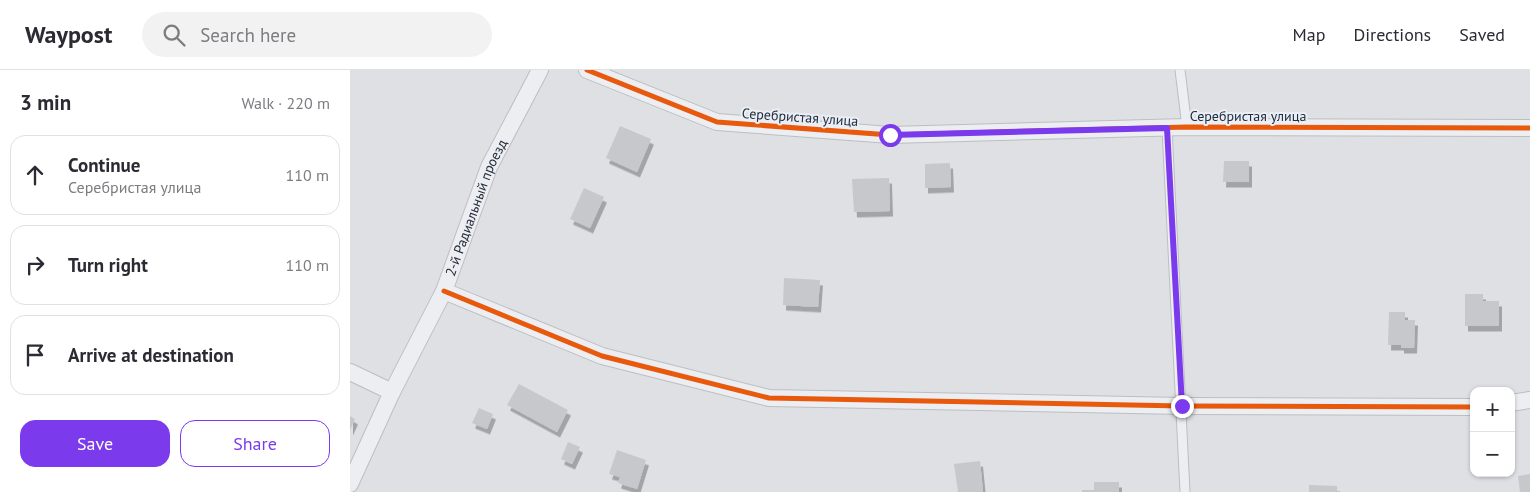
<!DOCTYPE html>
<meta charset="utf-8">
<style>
:root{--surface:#fff;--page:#f2f2f3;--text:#2b2b33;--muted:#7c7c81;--line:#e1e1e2;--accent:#7c3aed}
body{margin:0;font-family:"PT Sans",sans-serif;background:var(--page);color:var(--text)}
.controls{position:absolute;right:15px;bottom:15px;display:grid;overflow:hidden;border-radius:10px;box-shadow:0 1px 4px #0004}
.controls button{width:45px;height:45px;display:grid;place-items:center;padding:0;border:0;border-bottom:1px solid var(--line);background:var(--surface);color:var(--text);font:25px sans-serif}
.stop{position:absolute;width:15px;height:15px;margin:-11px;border:4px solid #7c3aed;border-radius:50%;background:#fff}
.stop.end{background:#7c3aed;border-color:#fff;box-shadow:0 1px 5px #0008}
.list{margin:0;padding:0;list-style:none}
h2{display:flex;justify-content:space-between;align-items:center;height:65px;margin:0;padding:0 20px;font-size:21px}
h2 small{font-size:16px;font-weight:400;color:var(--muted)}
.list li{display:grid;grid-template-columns:32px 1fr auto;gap:15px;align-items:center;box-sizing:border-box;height:80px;margin:0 10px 10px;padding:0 10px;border:1px solid var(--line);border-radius:15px}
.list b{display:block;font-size:19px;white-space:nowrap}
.list p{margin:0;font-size:16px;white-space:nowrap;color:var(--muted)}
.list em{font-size:16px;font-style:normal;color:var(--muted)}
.actions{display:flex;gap:10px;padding:15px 20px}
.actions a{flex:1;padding:11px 0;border:1px solid var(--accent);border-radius:15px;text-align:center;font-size:18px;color:var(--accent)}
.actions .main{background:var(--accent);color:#fff}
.icon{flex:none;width:28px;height:28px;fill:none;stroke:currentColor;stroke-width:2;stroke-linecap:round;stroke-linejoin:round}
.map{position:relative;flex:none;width:1180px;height:422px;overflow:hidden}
header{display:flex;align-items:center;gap:30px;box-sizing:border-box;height:70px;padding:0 25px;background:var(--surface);border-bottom:1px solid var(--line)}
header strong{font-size:24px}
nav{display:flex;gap:28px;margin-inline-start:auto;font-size:18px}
.search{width:350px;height:45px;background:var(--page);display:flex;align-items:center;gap:12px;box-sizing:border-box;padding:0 18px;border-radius:28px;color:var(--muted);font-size:19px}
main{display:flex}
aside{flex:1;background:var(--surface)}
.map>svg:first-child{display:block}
.building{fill:#c6c8cc;filter:url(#shadow)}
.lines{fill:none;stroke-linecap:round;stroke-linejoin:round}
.lane-casing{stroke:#bcbec2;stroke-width:11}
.street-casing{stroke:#bcbec2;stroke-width:18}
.lane{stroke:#edeef1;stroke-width:9}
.street{stroke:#edeef1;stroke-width:16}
.cycleway-casing{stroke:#eaeef5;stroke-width:8}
.cycleway{stroke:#e8590c;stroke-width:5}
.route{stroke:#7c3aed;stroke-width:6}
.labels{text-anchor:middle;stroke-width:4;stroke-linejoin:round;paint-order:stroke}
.street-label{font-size:14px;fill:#242d3e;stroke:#eaeef5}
</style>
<header>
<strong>Waypost</strong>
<div class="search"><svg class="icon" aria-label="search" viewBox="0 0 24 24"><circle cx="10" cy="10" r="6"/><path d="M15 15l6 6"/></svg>Search here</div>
<nav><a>Map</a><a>Directions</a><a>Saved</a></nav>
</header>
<main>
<aside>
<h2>3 min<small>Walk · 220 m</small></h2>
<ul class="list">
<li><svg class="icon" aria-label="ahead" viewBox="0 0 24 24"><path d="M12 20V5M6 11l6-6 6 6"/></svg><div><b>Continue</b><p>Серебристая улица</p></div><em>110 m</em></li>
<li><svg class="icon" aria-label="right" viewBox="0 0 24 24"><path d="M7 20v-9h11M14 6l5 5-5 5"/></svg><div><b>Turn right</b></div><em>110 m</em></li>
<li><svg class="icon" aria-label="arrive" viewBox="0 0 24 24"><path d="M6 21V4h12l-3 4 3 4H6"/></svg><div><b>Arrive at destination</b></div></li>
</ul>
<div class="actions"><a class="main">Save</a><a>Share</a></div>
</aside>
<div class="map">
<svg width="1180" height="422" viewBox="0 0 1180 422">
<defs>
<filter id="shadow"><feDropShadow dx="3" dy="5.5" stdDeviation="0" flood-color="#0004"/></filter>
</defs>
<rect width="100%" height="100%" fill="#dee0e4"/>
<path class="building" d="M270,56L301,69L287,102L256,88Z
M874,91H899V112H873Z
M600,93L601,117L575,118V94Z
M539,108L540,141L504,142L502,109Z
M234,118L254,127L240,158L220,149Z
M434,208L470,210L468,237L433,235Z
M1115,224H1133V231H1149V256H1115Z
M1039,242H1055V250H1065L1064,278H1051V275H1038Z
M169,314L218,340L207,362L157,335Z
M129,338L143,344L137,359L122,353Z
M0,346L5,349L0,360Z
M218,372L230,377L222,394L211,389Z
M267,380L296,390L287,419L268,413L270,407L259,404Z
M630,391L633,422H608L604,394Z
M1180,404V422H1170L1168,406Z
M744,412H769V422H732V420H744Z
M959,415L987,416V422H959Z"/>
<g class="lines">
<defs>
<path id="lane" d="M830,0L837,57
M817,58L835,422"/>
<g id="street">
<path d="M237,0L367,52L540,65L837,57L1180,58"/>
<path d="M94,221L252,286L419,328L832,336L1124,337"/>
<path d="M0,302L42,322"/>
<path d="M1161,333L1180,330"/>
<path id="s1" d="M0,414L42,322L94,221L139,97L190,0"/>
</g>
</defs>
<use href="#lane" class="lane-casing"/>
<use href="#street" class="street-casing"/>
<use href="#lane" class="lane"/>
<use href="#street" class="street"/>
<defs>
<path id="cycleway" d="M237,0L367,52L540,65L837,57L1180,58
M94,221L252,286L419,328L832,336L1124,337"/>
</defs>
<use href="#cycleway" class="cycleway-casing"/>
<use href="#cycleway" class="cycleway"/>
</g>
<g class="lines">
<path class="route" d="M540,65L817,58L832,336"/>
</g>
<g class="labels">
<g class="street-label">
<text x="898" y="51">Серебристая улица</text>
<text transform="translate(450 47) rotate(4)" y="5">Серебристая улица</text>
<text dy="5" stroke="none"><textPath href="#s1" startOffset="304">2-й Радиальный проезд</textPath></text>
</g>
</g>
</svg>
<div class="controls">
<button>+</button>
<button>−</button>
</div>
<div class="stop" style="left:540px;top:65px"></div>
<div class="stop end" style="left:832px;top:336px"></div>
</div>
</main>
